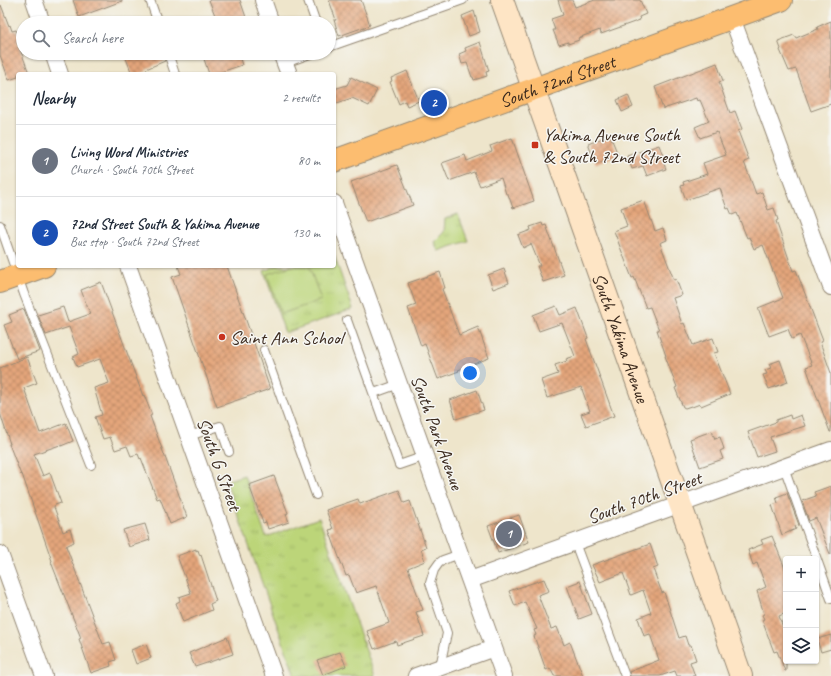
<!DOCTYPE html>
<meta charset="utf-8">
<style>
:root{--surface:#fff;--page:#f6f6f7;--text:#1f2937;--muted:#747a83;--line:#e0e1e3;--accent:#c8321e}
body{margin:0;font-family:Caveat,sans-serif;background:var(--page);color:var(--text)}
.controls{position:absolute;right:12px;bottom:12px;display:grid;overflow:hidden;border-radius:4px;box-shadow:0 1px 3px #0004}
.controls button{width:36px;height:36px;display:grid;place-items:center;padding:0;border:0;border-bottom:1px solid var(--line);background:var(--surface);color:var(--text);font:20px sans-serif}
.you{position:absolute;left:470px;top:373px;width:14px;height:14px;margin:-10px;border:3px solid #fff;border-radius:50%;background:#1a73e8;box-shadow:0 0 0 6px #1a73e833}
.badge{display:grid;place-items:center;width:26px;height:26px;border-radius:50%;background:var(--accent);color:#fff;font-size:13px;font-weight:700}
.pin{position:absolute;translate:-50% -50%;border:2px solid #fff;box-shadow:0 1px 4px #0006}
.list{margin:0;padding:0;list-style:none}
h2{display:flex;justify-content:space-between;align-items:center;height:52px;margin:0;padding:0 16px;font-size:17px}
h2 small{font-size:13px;font-weight:400;color:var(--muted)}
.list li{display:grid;grid-template-columns:26px 1fr auto;gap:12px;align-items:center;box-sizing:border-box;height:72px;padding:0 16px;border-top:1px solid var(--line)}
.list b{display:block;font-size:15px;white-space:nowrap}
.list p{margin:0;font-size:13px;white-space:nowrap;color:var(--muted)}
.list em{font-size:13px;font-style:normal;color:var(--muted)}
.icon{flex:none;width:22px;height:22px;fill:none;stroke:currentColor;stroke-width:2;stroke-linecap:round;stroke-linejoin:round}
.map{position:relative;flex:none;width:831px;height:676px;overflow:hidden}
.search{position:absolute;background:var(--surface);box-shadow:0 1px 3px #0004;left:16px;top:16px;width:320px;height:44px;display:flex;align-items:center;gap:10px;box-sizing:border-box;padding:0 14px;border-radius:22px;color:var(--muted);font-size:15px}
.panel{position:absolute;background:var(--surface);box-shadow:0 1px 3px #0004;left:16px;top:72px;width:320px;height:196px;border-radius:4px}
.map>svg:first-child{display:block}
.grass{fill:url(#grass-tufts);stroke:#7c804c}
.park{fill:#bcd579;stroke:#7c804c}
.building{fill:url(#building-cross-hatch)}
.lines{fill:none;stroke-linecap:round;stroke-linejoin:round}
.lane-casing{stroke:#948874;stroke-width:10}
.street-casing{stroke:#948874;stroke-width:18}
.secondary-casing{stroke:#948874;stroke-width:24}
.primary-casing{stroke:#948874;stroke-width:24}
.lane{stroke:#fff;stroke-width:8}
.street{stroke:#fff;stroke-width:16}
.secondary{stroke:#fee5c5;stroke-width:22}
.primary{stroke:#fcbd6f;stroke-width:22}
.poi-dot{fill:#c8321e;stroke:#f6f6f2;stroke-width:1.5}
.labels{text-anchor:middle;stroke-width:3;stroke-linejoin:round;paint-order:stroke}
.street-label{font-size:19px;fill:#3b2a1e;stroke:#f6f6f2}
.poi-label{font-size:19px;fill:#3b2a1e;stroke:#f6f6f2;text-anchor:start}
</style>
<div class="map">
<svg width="831" height="676" viewBox="0 0 831 676">
<defs>
<pattern id="grass-tufts" width="24" height="20" patternUnits="userSpaceOnUse"><rect width="24" height="20" fill="#bcd579"/><path d="M3 7l-1-3M5 7V3M7 7l1-3M15 17l-1-3M17 17v-4M19 17l1-3" fill="none" stroke="#a2b768"/></pattern>
<pattern id="building-cross-hatch" width="8" height="8" patternUnits="userSpaceOnUse"><rect width="8" height="8" fill="#e4a67b"/><path d="M0 0l8 8M0 8l8-8" fill="none" stroke="#ba8764"/></pattern>
</defs>
<rect width="100%" height="100%" fill="#f6f6f2"/>
<filter id="ink" filterUnits="userSpaceOnUse"><feTurbulence type="fractalNoise" baseFrequency=".025" numOctaves="2"/><feDisplacementMap in="SourceGraphic" scale="8" xChannelSelector="R" yChannelSelector="G"/><feConvolveMatrix kernelMatrix="1 2 1 2 8 2 1 2 1" color-interpolation-filters="sRGB"/></filter>
<filter id="wash" filterUnits="userSpaceOnUse"><feTurbulence type="fractalNoise" baseFrequency=".012" numOctaves="4" result="noise"/><feDisplacementMap in="SourceGraphic" scale="16" xChannelSelector="R" yChannelSelector="G"/><feGaussianBlur stdDeviation="0.9" result="paint"/><feColorMatrix in="noise" values="0 0 0 0 0 0 0 0 0 0 0 0 0 0 0 0 0 1.4 0 .05"/><feComposite in="paint" operator="in"/></filter>
<g filter="url(#wash)">
<rect width="100%" height="100%" fill="#eee5cb"/>
<path class="grass" d="M458,214L468,241L438,251L434,242L444,232L445,219Z
M334,255L353,309L285,333L264,271L276,266H334Z
M244,475L266,537L319,518L375,676H295L226,481Z"/>
<path class="park" d="M292,266H309L321,300L281,314L267,274Z"/>
<g id="blocks">
<path class="building" d="M73,0H122V1L79,17Z
M209,0H240L248,23H218Z
M329,0H361L370,25L339,36L334,20H336Z
M558,0H572L575,7L595,0H640L646,14L639,17L640,20L601,34L600,30L578,38L579,40L568,44V42L559,45L553,30H555L551,19L563,15Z
M1,5L9,26L10,25L12,31L16,30L20,40L17,41L29,73L18,74V77L9,80L0,55V6Z
M474,11L480,32L469,36L462,16Z
M831,21V104L811,111L796,69L789,71L780,50L781,49L778,41L794,35L796,38L818,29L817,27Z
M480,42L489,71L486,72L487,76L474,80L473,77H472L467,63L462,64L459,54L466,51L465,48Z
M124,53H163L165,61L146,69L147,71L139,74H132Z
M202,53H238L242,65L215,74H209Z
M717,63L723,81L719,82L730,113L735,111L742,129L738,131L749,160L744,162L756,194L762,192L768,210L774,208L778,220L776,221L793,271L796,270L823,341L820,342L831,373V432H830L806,367L812,365L800,335L792,339L788,329L769,336L758,308L783,298L763,245L754,249L749,237L747,238L737,213L732,215L729,208L727,209L720,188L686,200L681,186L684,185L683,182L707,174L703,163L726,155L717,132L700,138L695,127L709,121L700,100L697,101L696,98L663,109L655,87Z
M407,71L419,101L407,106L405,101L399,104L390,82L392,81L391,78Z
M351,77L377,90L369,106L352,98L334,104V89L347,85Z
M628,95L633,107L622,112L617,100Z
M610,135L618,155L596,164L588,144Z
M512,138L534,201L513,208L508,194H506L501,178L480,186L474,172L449,181L442,163L465,155L467,161L492,151L490,146Z
M659,145L664,158L662,159L666,169L647,176L643,166L632,169L627,156Z
M397,165L413,205L366,222L351,182Z
M644,200L655,231L663,228L667,240L660,243L674,280L676,279L682,295L673,298L682,324L684,323L693,345L713,338L718,352L714,353L730,394L701,406L700,404L692,407L691,406L685,408L683,407L675,388L677,387L665,356H666L657,330H659L650,307L646,308L634,277L632,278L614,231L627,226L621,208Z
M542,223L543,226L546,225L564,275L543,282L537,266H540L531,244L523,248L518,235L531,230L530,227Z
M178,266H227L270,389L217,407L172,277L181,274Z
M504,269L509,283L493,289L488,275Z
M440,272L445,288L442,289L459,335L478,327L489,358L458,370L459,371L438,379L425,344L421,346L408,308L416,305L408,283Z
M101,282L143,396L144,395L152,415L150,416L187,517L170,524L160,498L157,499L141,458L140,459L138,454L131,456L127,446L115,450L110,437L103,439L95,417L102,415L94,388L109,383L100,359L77,367L73,357L79,354L69,327L46,335L38,315L63,307L68,322L90,314L81,290Z
M556,306L560,315L577,308L588,338L586,339L614,416L586,426L581,414L590,411L581,387L547,398L541,380L558,374L555,365L567,361L566,359L575,356L562,323L539,331L533,315Z
M24,309L40,351L17,359L4,325L12,322L9,315Z
M27,357L37,383L24,388L40,433L66,423L73,441L61,446L60,445L34,454L43,476L50,473L61,503L55,505L54,507L63,532L70,529L74,542L66,546L103,644L110,642L116,660L110,662L111,666L91,673L79,639L81,638L51,562L52,561L22,474L21,475L9,444H10L0,413V368Z
M780,360L788,382L769,389L763,375L767,374L765,370L771,368L769,364Z
M477,390L484,410L456,419L450,400Z
M790,415L791,419L801,415L805,426L770,437L775,451L757,457L748,432L776,422V420Z
M712,431L715,439L720,437L724,449L720,451L723,459L700,467L690,439Z
M274,476L288,513L286,514L289,522L268,529L266,522L263,523L249,485Z
M831,486V554H830L816,518L809,521L802,501L816,496L814,492Z
M399,490L404,503L410,501L426,547L421,549L425,561L408,568L423,610L416,612L424,636L397,645L396,641L374,649L367,631L389,623L376,586L356,593L349,575L346,576L329,530L333,529L326,510L358,499L360,504Z
M787,493L799,525L795,526L796,529L782,535L772,505L778,503L776,497Z
M519,515L529,542L498,553L488,526Z
M145,524L150,540L129,547L123,530Z
M772,536L786,571V613L779,616L786,635V671H785L777,651L774,652L762,620L764,619L762,615L764,614L757,591L766,587L757,563L753,565L748,550L763,544L761,540Z
M650,544L658,567L653,569L662,593L664,592L679,638L685,636L688,645H691L696,660L690,662L695,676H677L675,671L660,676H630L629,672L659,660L650,634L644,636L638,618L651,613L643,590L631,595L623,573L600,582L592,565Z
M196,549V551L198,550L200,556L201,555L216,601L210,604L212,610L183,622L176,603L180,601L179,597L191,593L177,556Z
M544,579L549,591L538,595L551,629L557,627L564,645L570,642L583,676H554L550,668L546,670L534,636L536,635L534,630L537,629L525,602L515,606L509,591Z
M580,581L592,614L579,619L567,586Z
M831,635V649L821,652L817,639Z
M227,637L233,654L195,667L189,653Z
M146,644L151,658L136,664L131,650Z
M340,652L346,666L323,675L317,660Z"/>
</g>
</g>
<g filter="url(#ink)">
<use href="#blocks" fill-opacity="0" stroke="#948874" stroke-width="1"/>
<g class="lines">
<defs>
<path id="lane" d="M150,0L158,23
M308,0L316,23
M329,47L463,0
M168,53L175,74
M285,63L313,53
M0,225L24,294L91,465
M347,320L399,465L425,456
M264,350L316,495
M374,393L399,384
M189,436L220,426L229,452
M784,467L831,599
M575,543L625,676
M440,667L447,633L430,583L434,570L439,563L443,560L460,554"/>
<path id="street" d="M34,0L42,23
M263,0L271,23
M732,18L831,287
M53,53L60,74
M281,53L289,74
M334,203L504,676
M128,266L274,676
M0,554L44,676
M470,580L831,450
M416,676L494,648"/>
<g id="secondary">
<path id="s1" d="M502,0L741,676"/>
</g>
<g id="primary">
<path id="s2" d="M334,161L781,0"/>
<path d="M0,282L44,266"/>
</g>
</defs>
<use href="#lane" class="lane-casing"/>
<use href="#street" class="street-casing"/>
<use href="#secondary" class="secondary-casing"/>
<use href="#primary" class="primary-casing"/>
<use href="#lane" class="lane"/>
<use href="#street" class="street"/>
<use href="#secondary" class="secondary"/>
<use href="#primary" class="primary"/>
</g>
</g>
<g class="poi-dot">
<rect x="531" y="141" width="8" height="8" rx="2"/>
<circle cx="222" cy="337" r="4"/>
</g>
<g class="labels">
<g class="street-label">
<text dy="7" stroke="none"><textPath href="#s2" startOffset="237">South 72nd Street</textPath></text>
<text dy="7" stroke="none"><textPath href="#s1" startOffset="358">South Yakima Avenue</textPath></text>
<text transform="translate(438 432) rotate(70)" y="7">South Park Avenue</text>
<text transform="translate(220 464) rotate(70)" y="7">South G Street</text>
<text transform="translate(644 497) rotate(-20)" y="7">South 70th Street</text>
</g>
<g class="poi-label">
<text x="543" y="141">Yakima Avenue South<tspan x="543" dy="22">&amp; South 72nd Street</tspan></text>
<text x="230" y="344">Saint Ann School</text>
</g>
</g>
</svg>
<div class="controls">
<button>+</button>
<button>−</button>
<button><svg class="icon" aria-label="layers" viewBox="0 0 24 24"><path d="M12 4l9 5-9 5-9-5zM3 14l9 5 9-5"/></svg></button>
</div>
<div class="you"></div>
<div class="pin badge" style="left:509px;top:534px;background:#6b7280">1</div>
<div class="pin badge" style="left:434px;top:103px;background:#1a4fb4">2</div>
<div class="search"><svg class="icon" aria-label="search" viewBox="0 0 24 24"><circle cx="10" cy="10" r="6"/><path d="M15 15l6 6"/></svg>Search here</div>
<section class="panel">
<h2>Nearby<small>2 results</small></h2>
<ul class="list">
<li><span class="badge" style="background:#6b7280">1</span><div><b>Living Word Ministries</b><p>Church · South 70th Street</p></div><em>80 m</em></li>
<li><span class="badge" style="background:#1a4fb4">2</span><div><b>72nd Street South &amp; Yakima Avenue</b><p>Bus stop · South 72nd Street</p></div><em>130 m</em></li>
</ul>
</section>
</div>
